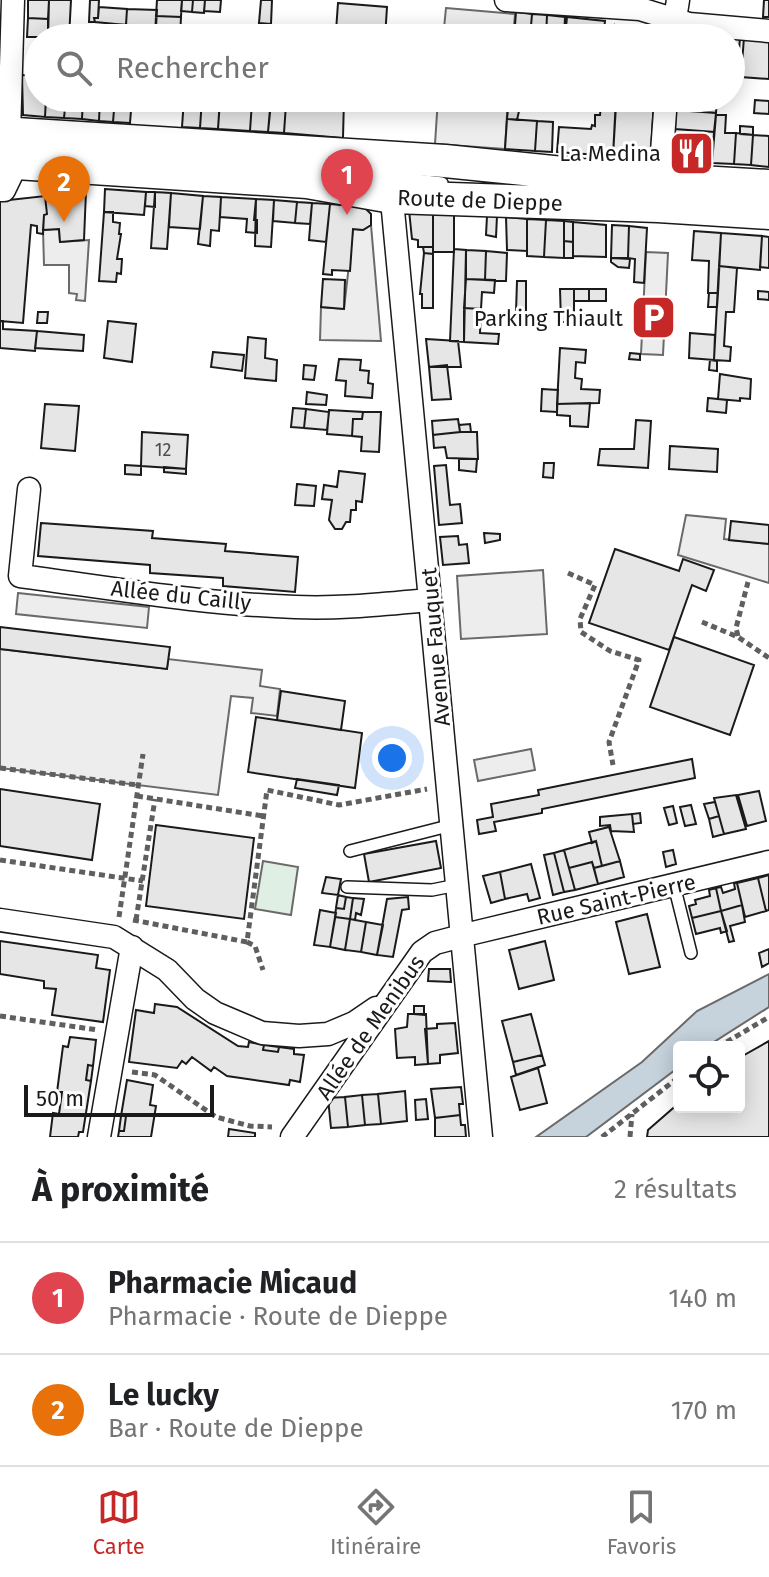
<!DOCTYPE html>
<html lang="fr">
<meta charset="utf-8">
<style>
:root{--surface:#fff;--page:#f6f6f6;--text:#202124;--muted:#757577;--line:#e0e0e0;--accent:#c62828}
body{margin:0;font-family:"Fira Sans",sans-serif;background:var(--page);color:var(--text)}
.controls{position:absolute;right:24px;bottom:24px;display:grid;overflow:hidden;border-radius:8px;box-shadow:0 4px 20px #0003}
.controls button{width:72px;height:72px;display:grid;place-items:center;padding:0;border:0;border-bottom:2px solid var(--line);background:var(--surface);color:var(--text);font:40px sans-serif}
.scale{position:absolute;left:24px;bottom:20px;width:190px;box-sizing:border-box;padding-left:8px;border:4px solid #1a1a1a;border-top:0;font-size:22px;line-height:28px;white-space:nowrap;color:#1a1a1a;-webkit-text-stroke:6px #fff;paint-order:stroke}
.you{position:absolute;left:392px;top:758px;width:28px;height:28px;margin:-20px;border:6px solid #fff;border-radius:50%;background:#1a73e8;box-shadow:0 0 0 12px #1a73e833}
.badge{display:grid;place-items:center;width:52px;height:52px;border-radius:50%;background:var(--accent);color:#fff;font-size:26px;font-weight:700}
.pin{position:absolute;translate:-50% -66px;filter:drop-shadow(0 2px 4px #0008)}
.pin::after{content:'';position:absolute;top:42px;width:28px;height:24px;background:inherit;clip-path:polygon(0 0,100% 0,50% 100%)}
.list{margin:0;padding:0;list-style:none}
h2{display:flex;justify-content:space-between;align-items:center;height:104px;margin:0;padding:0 32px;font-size:34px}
h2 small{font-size:26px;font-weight:400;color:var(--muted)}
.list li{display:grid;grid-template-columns:52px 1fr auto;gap:24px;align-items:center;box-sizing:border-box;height:112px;padding:0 32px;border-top:2px solid var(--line)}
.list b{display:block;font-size:30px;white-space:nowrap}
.list p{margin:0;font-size:26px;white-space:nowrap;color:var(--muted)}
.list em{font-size:26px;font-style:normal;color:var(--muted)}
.icon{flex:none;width:44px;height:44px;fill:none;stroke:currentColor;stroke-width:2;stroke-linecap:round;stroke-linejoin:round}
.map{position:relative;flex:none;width:769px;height:1137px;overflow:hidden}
.search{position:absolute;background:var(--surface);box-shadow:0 4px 20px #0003;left:24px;right:24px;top:24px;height:88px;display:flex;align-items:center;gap:20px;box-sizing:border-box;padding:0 28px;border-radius:44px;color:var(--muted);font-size:30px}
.sheet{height:328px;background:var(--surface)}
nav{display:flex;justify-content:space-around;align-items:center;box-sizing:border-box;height:112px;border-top:2px solid var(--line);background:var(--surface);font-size:22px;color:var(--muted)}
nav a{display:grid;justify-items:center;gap:4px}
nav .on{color:var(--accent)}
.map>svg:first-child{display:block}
.green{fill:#e0efe3;stroke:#6a6a6a;stroke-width:2}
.parking{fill:#ededed;stroke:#6a6a6a;stroke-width:2}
.water{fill:#c6d2dc;stroke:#6a6a6a;stroke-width:2}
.building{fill:#e6e6e6;stroke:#1a1a1a;stroke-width:2}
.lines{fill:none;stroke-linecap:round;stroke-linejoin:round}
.service-casing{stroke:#1a1a1a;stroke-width:14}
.minor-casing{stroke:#1a1a1a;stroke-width:25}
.secondary-casing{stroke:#1a1a1a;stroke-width:35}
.path{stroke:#5f5f5f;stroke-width:5;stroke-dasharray:6 4;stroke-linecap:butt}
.service{stroke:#fff;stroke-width:11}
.minor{stroke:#fff;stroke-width:22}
.secondary{stroke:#fff;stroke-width:32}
.labels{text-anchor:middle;stroke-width:6;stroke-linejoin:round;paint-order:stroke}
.number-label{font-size:18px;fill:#4d4d4d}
.poi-label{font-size:22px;fill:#1a1a1a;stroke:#fff;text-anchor:end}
.street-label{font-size:22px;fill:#1a1a1a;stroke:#fff}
</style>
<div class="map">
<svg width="769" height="1137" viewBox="0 0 769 1137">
<rect width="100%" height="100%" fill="#fff"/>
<path class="green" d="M263,861L298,867L291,915L255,909Z"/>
<path class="parking" d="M446,8L515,14L513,38H443Z
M438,98H508L505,149L435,144Z
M371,225L381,341L320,340L321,307L344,309L353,229L363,230Z
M59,229L60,242L89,240L85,301L76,300L77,294L69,293V265H44L43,230Z
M646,252L668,253L663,355L641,354Z
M686,515L726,519L724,539L769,544V583L678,555Z
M543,570L547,634L461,639L457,576Z
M18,593L149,607L147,628L16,614Z
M0,649L167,669L168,659L262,670L260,686L280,689L277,716L251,713L253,698L231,696L218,795L0,768Z
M531,749L535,770L478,781L474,760Z"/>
<path class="water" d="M769,974V1007L706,1047H679V1067L586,1137H536L642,1062L697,1011Z"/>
<path class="building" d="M28,0H49L48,19L28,18Z
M49,0H71L69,38H48Z
M90,0H99L98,18H94L95,22H89Z
M157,0H182L181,17L156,16Z
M182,0H193L192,12L181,11Z
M193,0H205L204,13L192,12Z
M205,0H221L220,12L204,11Z
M261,0H272L271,24L259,23Z
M764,0H769V17H763Z
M338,3L387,7L385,38H322L323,31H336Z
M99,7L127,9L126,25L95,22L94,18H98Z
M127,9L157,10L156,27L126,25Z
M516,12L532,14L530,38H514Z
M532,14L547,15L546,38H530Z
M547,15L565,17L564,38H546Z
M156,16L181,17L180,38H155Z
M567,17L605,21L603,38L565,37Z
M28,18L48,19V37H27Z
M115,24L156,27L155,38H114Z
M615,25L628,30L627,38H615Z
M722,36L740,37L738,66L731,65V38Z
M744,37L769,39V79L741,77Z
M22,75L38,76V98H46L45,117L23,115Z
M46,98H66L64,118L45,117Z
M66,98H83L82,119L64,118Z
M83,98H100L99,121L82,119Z
M100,98H115L113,122L99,121Z
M115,98H132L130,123L113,122Z
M202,98L200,128L182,127L184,99Z
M220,98H249L248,102H252L250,131L218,129Z
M271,98H318L317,106L286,104L284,133L268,132Z
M318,98H344L343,138L284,133L286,104L317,106Z
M509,98H522L517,120L507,119Z
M553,98H560V107H553Z
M576,98H591L590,110H576Z
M616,98H654L651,152L645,158L613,156Z
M677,98H717L716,113L676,110Z
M202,99L220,101L218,129L200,128Z
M755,100L769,101V114L754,113Z
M252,102L271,103L268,132L250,131Z
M601,105H616L613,156L557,152L559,127L591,129L592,125L595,126V115H600Z
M676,110L716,113L714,132L675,129Z
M716,115H726L725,133H736L734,164L712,163Z
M507,119L537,121L535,151L505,149Z
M537,121L553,122L552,152L535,151Z
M740,126L753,127V135L740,134Z
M675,129L714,132L712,163L678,160L673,155Z
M736,133L753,135L751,165L734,164Z
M753,135L769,136V167L751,165Z
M105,189L146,192L144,215L104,212Z
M86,191L84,240L60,242L59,229L43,230L44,215L47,214L45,196Z
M146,192H155V207L145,206Z
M155,192L171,193L167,249L151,248Z
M171,193L203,196L200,229L169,227Z
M45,196L47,214L44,215L43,234L37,233V226L31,225L23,323L0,321V201Z
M203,196L221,197L219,231L211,230L210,246L198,244Z
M221,197L256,199L254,220H257V233L246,232L247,219L220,217Z
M256,199L274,200L271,247L255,246Z
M274,200L297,202L295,223L273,221Z
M297,202L312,203L310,224L295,223Z
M312,203L330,204L326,242L309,240Z
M330,204L364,207L371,214V225L363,230L353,229L350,271L332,270V275L323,274Z
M409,210L433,212V247H418V240L412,239Z
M104,212H113V222L120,223L119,234H121L117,259H122L121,274L117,273L116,282L99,281Z
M433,212L454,213V252H433Z
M487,216H497L496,237L486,235Z
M506,217L527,219V251L507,250Z
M527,219L546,220L544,257L527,256Z
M546,220L564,221V258L544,257Z
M564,221L573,222V242L564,241Z
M573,222L606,225V257L573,256Z
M612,225L629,226L628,258H611Z
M629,226L647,228L644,283L634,282L635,259L628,258Z
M694,231L721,233L718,293H708L709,261L692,260Z
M721,233L762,236L760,270L719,266Z
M762,236L769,237V268L760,267Z
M564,241L573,242V258H564Z
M423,247H433V254L424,253Z
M454,249L466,250L464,342L450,341Z
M466,250L486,251L485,280L466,279Z
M486,251L507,253L506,281L485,280Z
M424,253L433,254V308H422V294H420Z
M611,258L630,259L629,268L618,267L611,262Z
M719,266L737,268L734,312H726L724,346L731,347L730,361L714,360Z
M323,279L345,280L344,309L321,307Z
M466,279L495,280L494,293L482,292L481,309L464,308Z
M517,281H526V312H516Z
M560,289H574V322H561Z
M574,289H589V301H574Z
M589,289H606V301H589Z
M758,291L769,292V300L758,299Z
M709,293H718L717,307H708Z
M464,308L481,309L480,333L499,334L498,344L464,342Z
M38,312H48L47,323H37Z
M0,321H3V329L37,331L35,351L0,348Z
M108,321L136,324L132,362L104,358Z
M37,331L84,335L83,351L35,348Z
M690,333L715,335L714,360L689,358Z
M248,337L266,339L265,358L277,360L276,381L245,378Z
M426,339L458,341L461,367H429Z
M560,348L586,350L585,363L576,362L575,378L582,379L581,389L600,390L599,403L557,404Z
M213,352L244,355L242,371L211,367Z
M630,353L640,354V360L629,359Z
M339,359L361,360L360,370L369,371L368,383L373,384L372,398L345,396L346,381L336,380Z
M710,360L717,361V371L709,370Z
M304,365L316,366L314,380L303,379Z
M447,365L451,399L432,400L429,367Z
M720,374L751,379L750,399L740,398V401L718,399Z
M542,389L558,390L557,412L541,411Z
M307,392L327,395L326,405L306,404Z
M708,398L727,400L726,413L707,411Z
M590,403L588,427L570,426V416L557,415V404Z
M45,404L79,406L75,451L41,448Z
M293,408L306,409L304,428L291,427Z
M306,409L329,412L327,430L304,428Z
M329,410L363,412L362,419H353L352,436L327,434Z
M363,412H381L379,452L361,451L362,437L352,436L353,419H362Z
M458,419L460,432L433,435L432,421Z
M636,420L651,421L648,468L598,465L600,449H634Z
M470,424L471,432H460L459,425Z
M142,432L188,435L186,469L141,466Z
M460,432H477L478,459L447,458L445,447L434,448L433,435Z
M670,446L718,449L717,472L669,469Z
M459,459H477L476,472L459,470Z
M544,463H554L553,478L543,477Z
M125,465L141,466V475L125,474Z
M446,465L450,505L460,504L462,523L439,525L434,466Z
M164,467L186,469V474L164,472Z
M339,471L365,474L362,502L356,501V510H351L350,522H346L342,529H335L329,520L332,500L322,499L324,485L337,487Z
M297,484L316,486L314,506L295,505Z
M731,521L769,525V544L729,540Z
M41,523L153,531L152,538L226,544L225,551L298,557L295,592L223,586V578L150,573V565L38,556Z
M484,533L500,534V540L485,543Z
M458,536L459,545L467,544L469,563L443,565L440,537Z
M615,549L679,571L683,559L714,570L706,591L692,585L669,650L589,623Z
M0,627L170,647L167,669L0,649Z
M674,637L754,665L730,735L650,707Z
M281,691L345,701L341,730L277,720Z
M256,717L362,733L355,788L248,772Z
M692,759L695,778L542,809V813L494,822L496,831L479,834L477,820L493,817L491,804L539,795L538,790Z
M297,779L339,785L337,795L295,788Z
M0,789L100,804L92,860L0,846Z
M759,791L766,821L747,826L738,795Z
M736,795L746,829L724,834L714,798Z
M715,802L719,816L709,819L704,804Z
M691,805L696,824L685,826L680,807Z
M673,806L677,823L669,825L664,808Z
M640,813L641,823L633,824L632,814Z
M632,814L634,832L611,831L610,825L600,826V817Z
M719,816L724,834L713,837L709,819Z
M156,825L254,838L244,919L146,906Z
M609,827L620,861L602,866L596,841L592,843L589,832Z
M436,841L441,868L369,882L364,854Z
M596,841L602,866L594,868L592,862L569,868L564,850Z
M564,850L575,890L564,892L554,853Z
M673,850L676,864L666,867L663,852Z
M554,853L564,892L553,895L544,855Z
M620,861L624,877L598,884L594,868Z
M592,862L598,884L575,890L569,868Z
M531,864L540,898L529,901L527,894L505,899L500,872Z
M500,872L505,899L491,903L483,876Z
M769,875V910L766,911L758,878Z
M326,877L341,879L338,895L322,893Z
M758,878L766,911L745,917L737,883Z
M734,883H737L742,905L721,911L716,888L721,887L723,893L735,889Z
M716,888L721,911L692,918L689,906L696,904L695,900L710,896L709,890Z
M338,895L346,897L344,909L336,908Z
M346,897L353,898L350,919L335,917L336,908L344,909Z
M408,897L409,909L402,910L393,957L377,955L387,899Z
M353,898L364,899L361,915L356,913L355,920L350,919Z
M742,905L745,922L730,926L734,941L729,942L721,911Z
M320,910L336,913L330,947L314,945Z
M721,911L727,931L721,933L720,928L696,934L692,918Z
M647,914L660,967L629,974L616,922Z
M335,917L350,919L345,950L330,947Z
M350,919L366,922L361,952L345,950Z
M366,922L383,925L377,955L361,952Z
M0,941L98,955L96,968L110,970L103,1022L52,1015L56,989L44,988V981L0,974Z
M545,941L554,980L519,989L509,950Z
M769,949V963L762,967L759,953Z
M429,969H450L451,982L428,981Z
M155,1004L177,1007L238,1046L248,1047L249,1042L264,1045L263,1050L278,1052L279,1047L294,1049V1054L304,1055L300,1082L290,1080L289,1085L227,1076L214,1067L211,1071L192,1057L186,1064L182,1061L177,1068L129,1062L136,1010L154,1013Z
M414,1006H424V1015L414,1014Z
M408,1014H426L428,1064L415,1065V1057L397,1058L395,1029L407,1027Z
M531,1014L542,1055L513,1062L502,1021Z
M455,1023L458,1053L440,1055V1063L428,1064L425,1029L437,1028V1024Z
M70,1037L96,1040L93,1066L88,1065L86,1080L91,1081L83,1132H79L78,1137H50L53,1113L59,1114L62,1092H57L63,1046L68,1047Z
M769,1041V1137H647L648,1130L679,1103V1107H739V1058Z
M264,1045L279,1047L278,1052L263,1050Z
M542,1055L545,1065L516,1075L513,1062Z
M88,1065L93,1066L91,1081L86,1080Z
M538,1068L547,1103L520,1110L511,1077Z
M127,1080L153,1085L150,1105L156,1106L151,1137H118L119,1131H124L126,1116H121Z
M461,1087L463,1104H459L460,1115L435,1118L431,1089Z
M405,1091L407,1121L381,1124L378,1094Z
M378,1094L381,1124L365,1125L362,1095Z
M362,1095L365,1125L348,1127L345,1097Z
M345,1097L348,1127L331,1128L328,1098Z
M426,1099L428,1119L416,1120L415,1100Z
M460,1115L461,1125H465L466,1137H435V1118Z
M121,1116H126L124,1131H119Z
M229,1129L255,1133V1137H228Z"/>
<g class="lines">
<defs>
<path id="service" d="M320,169L442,183
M350,851L452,825
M674,885L691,953
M347,887L432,890L457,885"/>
<path id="minor" d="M506,0L640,9L689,24L769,31
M672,38L678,0
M388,158L481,1137
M0,190H4L17,163L9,134L13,0
M659,193L666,98
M29,489L20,576C111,588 203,604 295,607C340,609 385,604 430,600
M0,920L114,937L167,970L195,999L215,1013L262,1033L299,1036L328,1034L354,1023L376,1008
M99,1137L132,947
M292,1137L422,952L435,943L473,933L769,862"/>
<path id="secondary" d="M0,133L445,161L582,175L769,186
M0,162L307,182L392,197L658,206L769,213"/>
</defs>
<use href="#service" class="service-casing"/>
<use href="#minor" class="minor-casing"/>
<use href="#secondary" class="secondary-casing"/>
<path class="path" d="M568,573L595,585L580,619L581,632L610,651L639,660L609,742L613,765
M702,622L738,637L769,658
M738,636L736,628L748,582
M0,768L138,785
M137,796L263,816
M0,860L143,881
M119,917L143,754
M133,920L247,942L267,790L339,805L427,789
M136,920L155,799
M247,942L255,946L263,970
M0,1016L98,1030
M718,1047L769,1017
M132,1072L155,1075L216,1117L250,1126L272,1127
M602,1137L679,1077
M630,1137L632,1114"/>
<use href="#service" class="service"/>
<use href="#minor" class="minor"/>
<use href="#secondary" class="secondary"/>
</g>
<defs>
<symbol id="restaurant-square" viewBox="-11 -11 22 22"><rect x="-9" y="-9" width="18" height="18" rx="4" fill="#c62828" stroke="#fff"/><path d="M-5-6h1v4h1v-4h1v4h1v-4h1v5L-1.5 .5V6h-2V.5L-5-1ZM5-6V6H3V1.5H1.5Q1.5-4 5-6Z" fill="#fff"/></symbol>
<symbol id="parking-square" viewBox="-11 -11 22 22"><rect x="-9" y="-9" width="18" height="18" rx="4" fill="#c62828" stroke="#fff"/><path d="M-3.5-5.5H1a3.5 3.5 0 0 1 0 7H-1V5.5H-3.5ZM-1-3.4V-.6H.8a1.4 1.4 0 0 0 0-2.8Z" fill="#fff"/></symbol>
</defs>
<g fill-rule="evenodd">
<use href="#restaurant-square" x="666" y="128" width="51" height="51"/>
<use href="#parking-square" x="628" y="292" width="51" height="51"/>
</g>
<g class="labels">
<g class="number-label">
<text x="163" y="456">12</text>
</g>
<g class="poi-label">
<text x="661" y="161">La Medina</text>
<text x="623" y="326">Parking Thiault</text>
</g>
<g class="street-label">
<text transform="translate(480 200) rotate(2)" y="8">Route de Dieppe</text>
<text transform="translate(181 595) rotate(6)" y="8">Allée du Cailly</text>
<text transform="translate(435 647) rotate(-95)" y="8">Avenue Fauquet</text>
<text transform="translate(616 899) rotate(-13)" y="8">Rue Saint-Pierre</text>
<text transform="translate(370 1027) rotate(-55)" y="8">Allée de Menibus</text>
</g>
</g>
</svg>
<div class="controls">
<button><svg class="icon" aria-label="locate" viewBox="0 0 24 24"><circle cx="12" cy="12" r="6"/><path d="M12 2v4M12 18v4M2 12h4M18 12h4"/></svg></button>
</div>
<div class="scale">50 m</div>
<div class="you"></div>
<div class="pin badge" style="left:347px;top:215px;background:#e0444e">1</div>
<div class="pin badge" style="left:64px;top:222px;background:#e8710a">2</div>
<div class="search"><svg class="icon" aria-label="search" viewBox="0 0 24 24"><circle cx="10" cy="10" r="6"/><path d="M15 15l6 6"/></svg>Rechercher</div>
</div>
<section class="sheet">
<h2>À proximité<small>2 résultats</small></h2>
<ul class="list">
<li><span class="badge" style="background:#e0444e">1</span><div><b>Pharmacie Micaud</b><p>Pharmacie · Route de Dieppe</p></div><em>140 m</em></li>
<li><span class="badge" style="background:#e8710a">2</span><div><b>Le lucky</b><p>Bar · Route de Dieppe</p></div><em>170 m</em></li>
</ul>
</section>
<nav>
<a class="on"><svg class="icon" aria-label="map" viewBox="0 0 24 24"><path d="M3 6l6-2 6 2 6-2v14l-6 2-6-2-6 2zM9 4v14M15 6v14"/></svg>Carte</a>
<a><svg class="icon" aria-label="directions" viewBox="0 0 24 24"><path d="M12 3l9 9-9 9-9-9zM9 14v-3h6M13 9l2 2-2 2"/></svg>Itinéraire</a>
<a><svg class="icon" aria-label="saved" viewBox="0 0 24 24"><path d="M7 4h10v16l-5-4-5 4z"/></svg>Favoris</a>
</nav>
